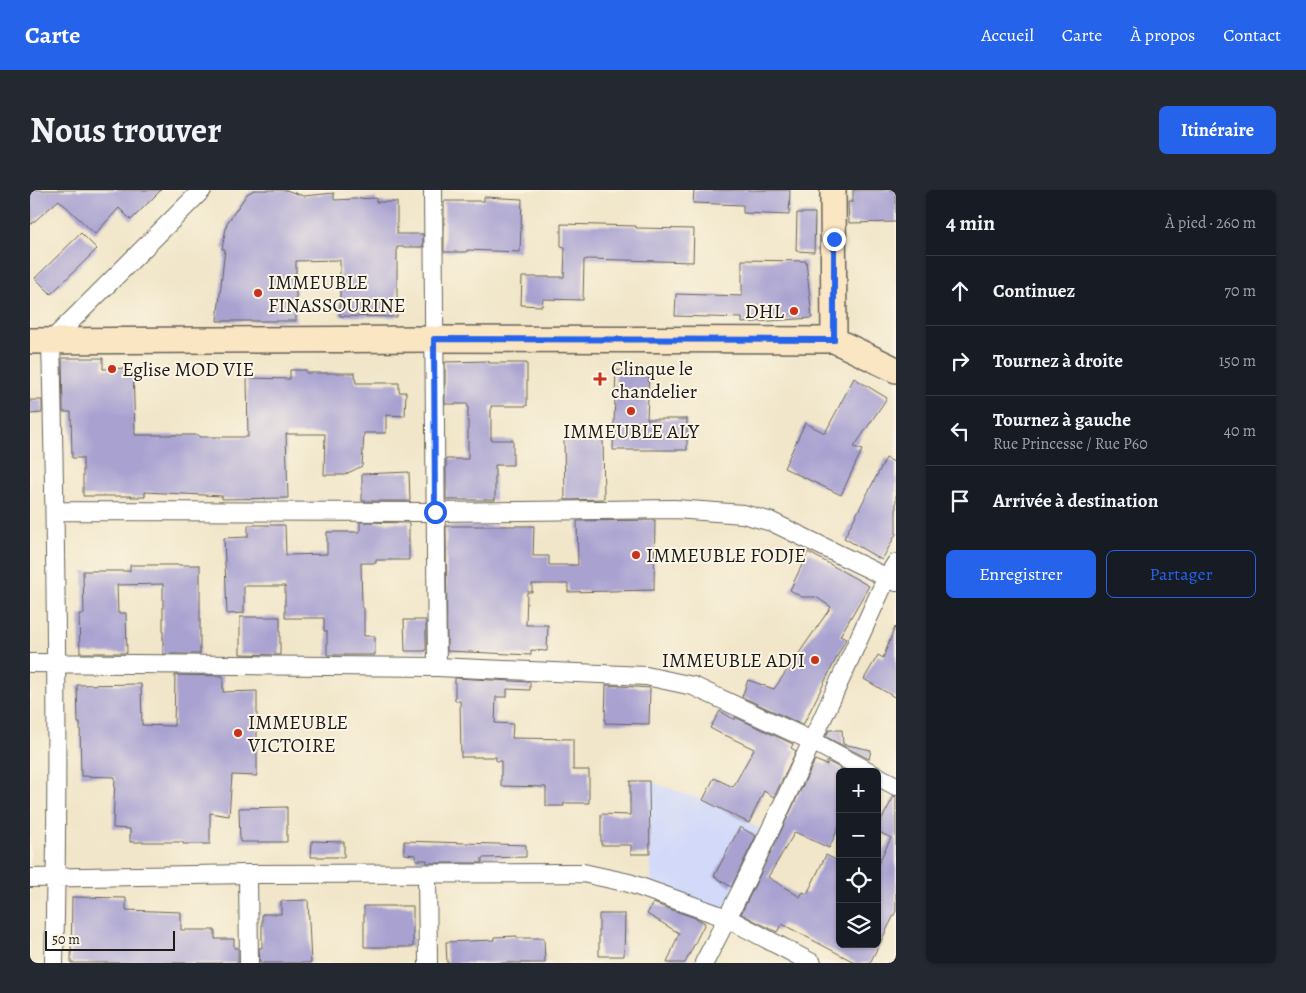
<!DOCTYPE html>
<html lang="fr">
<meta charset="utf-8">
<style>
:root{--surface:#171b24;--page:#242831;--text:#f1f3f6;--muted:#9ea1a6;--line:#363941;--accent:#2563eb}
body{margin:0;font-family:Alegreya,serif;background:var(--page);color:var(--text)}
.controls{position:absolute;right:15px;bottom:15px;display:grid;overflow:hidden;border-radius:8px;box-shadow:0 1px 4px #0004}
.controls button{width:45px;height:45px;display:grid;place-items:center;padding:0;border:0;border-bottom:1px solid var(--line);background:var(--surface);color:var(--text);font:25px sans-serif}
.scale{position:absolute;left:15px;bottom:12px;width:130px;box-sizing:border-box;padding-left:5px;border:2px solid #1c1c1c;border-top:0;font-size:14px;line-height:18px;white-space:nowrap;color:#1c1c1c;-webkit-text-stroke:4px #fcf5e5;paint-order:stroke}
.stop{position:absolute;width:15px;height:15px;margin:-11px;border:4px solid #2563eb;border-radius:50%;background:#fff}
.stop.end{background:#2563eb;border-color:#fff;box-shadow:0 1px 5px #0008}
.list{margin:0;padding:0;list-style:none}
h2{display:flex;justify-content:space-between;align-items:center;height:65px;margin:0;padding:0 20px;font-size:21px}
h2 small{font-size:16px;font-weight:400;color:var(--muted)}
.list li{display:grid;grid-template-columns:32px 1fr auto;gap:15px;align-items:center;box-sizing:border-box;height:70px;padding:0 20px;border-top:1px solid var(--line)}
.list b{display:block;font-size:19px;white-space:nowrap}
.list p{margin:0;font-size:16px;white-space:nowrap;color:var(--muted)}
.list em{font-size:16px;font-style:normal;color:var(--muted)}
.actions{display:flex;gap:10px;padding:15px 20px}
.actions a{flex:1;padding:11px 0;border:1px solid var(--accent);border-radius:8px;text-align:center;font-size:18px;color:var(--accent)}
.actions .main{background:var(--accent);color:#fff}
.icon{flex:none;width:28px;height:28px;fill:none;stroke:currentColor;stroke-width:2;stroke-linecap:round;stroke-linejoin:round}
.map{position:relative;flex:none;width:866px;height:773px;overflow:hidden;border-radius:8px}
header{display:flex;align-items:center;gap:30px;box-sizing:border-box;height:70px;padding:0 25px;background:var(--accent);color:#fff}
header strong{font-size:24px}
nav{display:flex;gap:28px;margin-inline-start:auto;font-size:18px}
.intro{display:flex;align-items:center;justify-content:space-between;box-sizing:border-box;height:120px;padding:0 30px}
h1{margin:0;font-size:35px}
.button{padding:12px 22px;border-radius:8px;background:var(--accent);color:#fff;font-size:18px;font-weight:700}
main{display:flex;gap:30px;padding:0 30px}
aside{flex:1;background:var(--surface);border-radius:8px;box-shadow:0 1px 4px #0004}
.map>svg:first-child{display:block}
.built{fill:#d2d9f9}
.building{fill:#a9a2d1}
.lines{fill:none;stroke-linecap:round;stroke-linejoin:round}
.street-casing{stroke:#676359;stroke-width:20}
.secondary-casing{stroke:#676359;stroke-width:28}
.street{stroke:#fff;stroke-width:18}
.secondary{stroke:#fbe6c3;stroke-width:25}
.route{stroke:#2563eb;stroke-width:6}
.poi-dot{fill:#c8321e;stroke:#fcf5e5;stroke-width:2}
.labels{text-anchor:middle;stroke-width:4;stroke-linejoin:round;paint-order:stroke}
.poi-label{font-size:20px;fill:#1c1c1c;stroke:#fcf5e5;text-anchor:start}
</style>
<header>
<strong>Carte</strong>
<nav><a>Accueil</a><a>Carte</a><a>À propos</a><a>Contact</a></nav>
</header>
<div class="intro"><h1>Nous trouver</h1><a class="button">Itinéraire</a></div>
<main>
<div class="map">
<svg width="866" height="773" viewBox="0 0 866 773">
<rect width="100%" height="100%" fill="#fcf5e5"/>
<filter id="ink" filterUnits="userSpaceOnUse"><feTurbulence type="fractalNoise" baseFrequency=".02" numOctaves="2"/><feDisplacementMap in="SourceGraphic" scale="10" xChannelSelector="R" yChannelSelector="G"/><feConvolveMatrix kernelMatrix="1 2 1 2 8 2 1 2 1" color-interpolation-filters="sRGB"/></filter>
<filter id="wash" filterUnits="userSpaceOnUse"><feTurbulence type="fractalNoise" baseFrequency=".0096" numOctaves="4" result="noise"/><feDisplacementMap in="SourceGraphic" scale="20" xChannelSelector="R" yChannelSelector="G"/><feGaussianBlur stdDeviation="1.12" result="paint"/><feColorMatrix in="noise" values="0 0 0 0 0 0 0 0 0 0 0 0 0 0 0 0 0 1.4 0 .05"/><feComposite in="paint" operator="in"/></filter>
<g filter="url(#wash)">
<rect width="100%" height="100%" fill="#f1e6c9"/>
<path class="built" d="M619,591L673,610L733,640L693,720L621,694Z"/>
<g id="blocks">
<path class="building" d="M0,0H131L101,30L89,18L65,44L29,10L0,35Z
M224,0H256L274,6L304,3V10L346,8V12H367V44H393V57H367V127L310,126V70L266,71V131H187L195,59H192L197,33L217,4Z
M664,0H760L759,25L713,23V15L663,13Z
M823,0H866V32L819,33L818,12H823Z
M454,7L492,9L490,62L437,60V62H414V11H454Z
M767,23H785L784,62L766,61Z
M531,34L606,36V38L664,39L663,72L558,69L554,70L553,110L513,109L512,116L491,115L492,87H534L535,57L531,56Z
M51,43L67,59L21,104L5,88Z
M712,70L776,71L782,128L712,133V128L645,126L646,104L712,106Z
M32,168H73V179L103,178L105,245H169V247H218L217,188L260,189V180H276V183H325L326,193H369V202H376L375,226L356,225V243H334L332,276L314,285H294L295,244H256L258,308L192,309V306L115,302V307H101V306H53V268H42L41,222H33Z
M459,171V173H497V216H461V250H483V275H465V310H416V269H438V214H415V172Z
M586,180L619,182L617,229H657V260H583Z
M824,188L857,208L824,257L832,260L811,305L754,278L775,233L795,243Z
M0,210H12V223L0,224Z
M534,248H573L574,309L535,310Z
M856,268L866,273V344L852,370L814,348Z
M379,282L380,311H332V284Z
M625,330L624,400L538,402V394H502V402H497L496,435H518L517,461L501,460V465L417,461L416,336H504L503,366H519V375H548L547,331Z
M330,332L379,333V370H346V373H331L332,418H334V446H345V465H297V441H294V428H255V396H214V423L197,424L194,348L218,347V335H255L256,365L297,364V342H330Z
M778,362L839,396L810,446L816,449L773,535L712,507L718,490L744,499L801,417L786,407H772L760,400Z
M100,375H170V464H133V394L87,395L88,423H96L97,463H50L49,424H54L53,381H100Z
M210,427H250V465L210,464Z
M374,430H396V461H375Z
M865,437L866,438V508L834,489L848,465L853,468Z
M145,485L193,486V502L227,501V586L202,585L199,626L180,623V654H153V652H100V639L83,638L85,587L51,586L50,533H48L47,495L111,494L112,535L144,536Z
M425,488L500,492V500L477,499V507H466L465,533L483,534L482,548L543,549V580H559V613H534V616H516V597L471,596V571H466V567H431L430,511H425Z
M576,495L620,498L619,534L575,533Z
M690,521L705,530V527L763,554L761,558L766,561L744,607L734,601L719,633L673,610L684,588L703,597L724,559L695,545V546L680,538Z
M799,540H812L813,554L841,560L839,569L796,547Z
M785,570L797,575V571L817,582H810V635L799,658L765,642L738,687L770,707L773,702L777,704L796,665L810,672V754H847V676L861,648L847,641V638L864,606L866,607V721L840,773H826L752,734L747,742L711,724Z
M600,591H619L620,664H601V655H571V624L600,625Z
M257,617V652H210L209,618Z
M710,637L726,646L701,697L684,686Z
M282,651L314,652V667H281Z
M374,651L496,655V667L452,668V673H397V670H386V665L374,664Z
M42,707L96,708V720L151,722V740H185V749H204V758H208V773H41Z
M278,710L281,773H230L229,758H232V724H251V711Z
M623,713L668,729L675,733L655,773H637L649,743L617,724Z
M334,716H383V757H334Z
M569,724H595L594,766H569Z
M487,746V748H514L515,773H417L416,752L464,750V747Z"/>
</g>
</g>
<g filter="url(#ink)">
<use href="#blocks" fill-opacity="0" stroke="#676359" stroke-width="1"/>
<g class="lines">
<defs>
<path id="street" d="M403,0L407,477
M25,321L405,322L645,319L713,324L742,332L866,392
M0,473L407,477L616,486L663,496L782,551L840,582
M847,586L866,596
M218,684L219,773
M397,684L398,773
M0,688L218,684L553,683L599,693L697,728L782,773
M24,773C29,566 26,358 21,151L172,0
M674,773C740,647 798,516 857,387L866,373"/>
<path id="secondary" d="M803,0L804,150
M0,151L404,149L804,150L866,180"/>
</defs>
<use href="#street" class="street-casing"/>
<use href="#secondary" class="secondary-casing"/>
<use href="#street" class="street"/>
<use href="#secondary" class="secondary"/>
</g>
</g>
<g class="lines" filter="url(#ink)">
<path class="route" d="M405,322L404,149L804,150V49"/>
</g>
<g class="poi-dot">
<circle cx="228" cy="103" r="5"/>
<circle cx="764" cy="121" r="5"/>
<circle cx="82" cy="179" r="5"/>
<path d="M567.5 181.5h5v5h5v5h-5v5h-5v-5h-5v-5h5z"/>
<circle cx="601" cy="221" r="5"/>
<circle cx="606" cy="365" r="5"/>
<circle cx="785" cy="470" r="5"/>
<circle cx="208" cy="543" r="5"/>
</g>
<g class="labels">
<g class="poi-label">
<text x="238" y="99">IMMEUBLE<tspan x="238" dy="23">FINASSOURINE</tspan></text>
<text x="754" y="128" text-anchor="end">DHL</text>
<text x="581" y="185">Clinque le<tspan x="581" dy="23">chandelier</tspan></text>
<text x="92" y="186">Eglise MOD VIE</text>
<text x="601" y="248" text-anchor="middle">IMMEUBLE ALY</text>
<text x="616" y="372">IMMEUBLE FODJE</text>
<text x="775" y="477" text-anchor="end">IMMEUBLE ADJI</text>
<text x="218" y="539">IMMEUBLE<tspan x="218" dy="23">VICTOIRE</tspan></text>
</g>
</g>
</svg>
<div class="controls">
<button>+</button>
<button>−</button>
<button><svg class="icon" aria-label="locate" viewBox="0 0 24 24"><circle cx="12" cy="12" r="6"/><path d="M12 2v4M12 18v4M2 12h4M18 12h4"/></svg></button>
<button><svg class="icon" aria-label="layers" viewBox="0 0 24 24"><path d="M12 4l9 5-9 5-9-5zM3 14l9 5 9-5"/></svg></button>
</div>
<div class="scale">50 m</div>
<div class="stop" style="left:405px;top:322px"></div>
<div class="stop end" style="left:804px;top:49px"></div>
</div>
<aside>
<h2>4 min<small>À pied · 260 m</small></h2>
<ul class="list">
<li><svg class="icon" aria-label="ahead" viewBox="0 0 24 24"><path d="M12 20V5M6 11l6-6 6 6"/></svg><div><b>Continuez</b></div><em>70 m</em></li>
<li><svg class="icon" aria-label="right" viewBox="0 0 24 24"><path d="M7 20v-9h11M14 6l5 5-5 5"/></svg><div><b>Tournez à droite</b></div><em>150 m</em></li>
<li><svg class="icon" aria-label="left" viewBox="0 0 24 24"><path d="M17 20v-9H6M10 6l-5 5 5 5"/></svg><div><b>Tournez à gauche</b><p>Rue Princesse / Rue P60</p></div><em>40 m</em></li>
<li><svg class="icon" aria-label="arrive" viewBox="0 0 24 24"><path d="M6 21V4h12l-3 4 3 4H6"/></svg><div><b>Arrivée à destination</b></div></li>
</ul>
<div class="actions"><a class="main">Enregistrer</a><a>Partager</a></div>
</aside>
</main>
